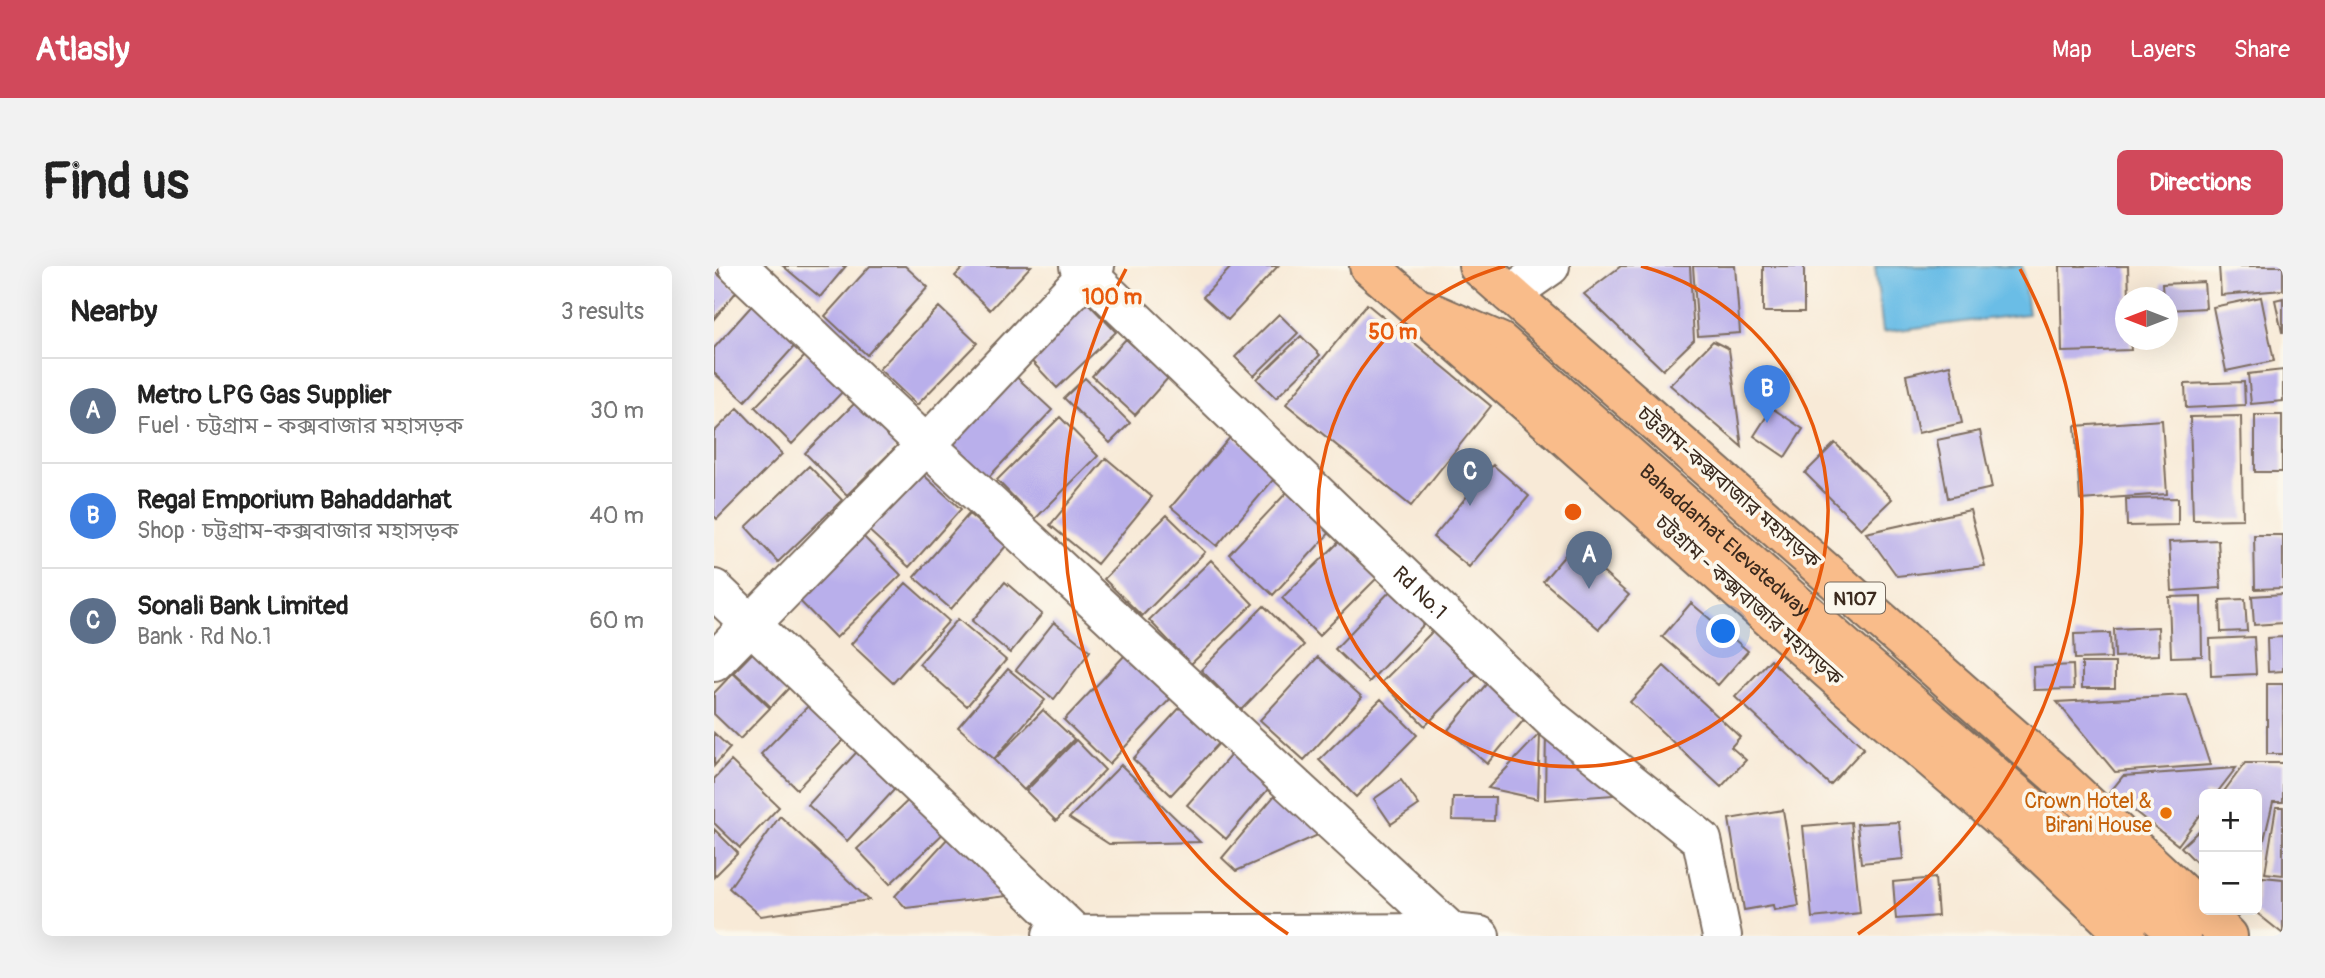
<!DOCTYPE html>
<meta charset="utf-8">
<style>
:root{--surface:#fff;--page:#f2f2f2;--text:#222;--muted:#767676;--line:#e0e0e0;--accent:#d1495b}
body{margin:0;font-family:Pangolin,"Noto Sans Bengali",sans-serif;background:var(--page);color:var(--text)}
.controls{position:absolute;right:21px;bottom:21px;display:grid;overflow:hidden;border-radius:10px;box-shadow:0 7px 28px #0002}
.controls button{width:63px;height:63px;display:grid;place-items:center;padding:0;border:0;border-bottom:2px solid var(--line);background:var(--surface);color:var(--text);font:35px sans-serif}
.compass{position:absolute;left:1401px;top:21px;width:63px;height:63px;border-radius:50%;background:var(--surface);box-shadow:0 7px 28px #0002;rotate:270deg}
.you{position:absolute;left:1010px;top:366px;width:24px;height:24px;margin:-18px;border:5px solid #fff;border-radius:50%;background:#1a73e8;box-shadow:0 0 0 10px #1a73e833}
.badge{display:grid;place-items:center;width:46px;height:46px;border-radius:50%;background:var(--accent);color:#fff;font-size:23px;font-weight:700}
.pin{position:absolute;translate:-50% -58px;filter:drop-shadow(0 2px 4px #0008)}
.pin::after{content:'';position:absolute;top:37px;width:24px;height:21px;background:inherit;clip-path:polygon(0 0,100% 0,50% 100%)}
.list{margin:0;padding:0;list-style:none}
h2{display:flex;justify-content:space-between;align-items:center;height:91px;margin:0;padding:0 28px;font-size:30px}
h2 small{font-size:23px;font-weight:400;color:var(--muted)}
.list li{display:grid;grid-template-columns:46px 1fr auto;gap:21px;align-items:center;box-sizing:border-box;height:105px;padding:0 28px;border-top:2px solid var(--line)}
.list b{display:block;font-size:26px;white-space:nowrap}
.list p{margin:0;font-size:23px;white-space:nowrap;color:var(--muted)}
.list em{font-size:23px;font-style:normal;color:var(--muted)}
.map{position:relative;flex:none;width:1569px;height:670px;overflow:hidden;border-radius:10px}
header{display:flex;align-items:center;gap:42px;box-sizing:border-box;height:98px;padding:0 35px;background:var(--accent);color:#fff}
header strong{font-size:33px}
nav{display:flex;gap:38px;margin-inline-start:auto;font-size:24px}
.intro{display:flex;align-items:center;justify-content:space-between;box-sizing:border-box;height:168px;padding:0 42px}
h1{margin:0;font-size:49px}
.button{padding:18px 32px;border-radius:10px;background:var(--accent);color:#fff;font-size:24px;font-weight:700}
main{display:flex;gap:42px;padding:0 42px}
aside{flex:1;background:var(--surface);border-radius:10px;box-shadow:0 7px 28px #0002}
.map>svg:first-child{display:block}
.water{fill:#6abde6;stroke:#527482;stroke-width:2}
.building{fill:#b9afeb}
.lines{fill:none;stroke-linecap:round;stroke-linejoin:round}
.minor-casing{stroke:#7d6d5f;stroke-width:42}
.major-casing{stroke:#7d6d5f;stroke-width:42}
.highway-casing{stroke:#7d6d5f;stroke-width:42}
.minor{stroke:#fff;stroke-width:38}
.major{stroke:#f9bc8a;stroke-width:38}
.highway{stroke:#f9bc8a;stroke-width:38}
.ring{fill:none;stroke:#e8590c;stroke-width:3.5}
.food-dot{fill:#e8710a;stroke:#fbf7ec;stroke-width:2.5}
.labels{text-anchor:middle;stroke-width:7;stroke-linejoin:round;paint-order:stroke}
.shield{fill:#fbf7ec;stroke:#75685c;stroke-width:2}
.shield-label{font-size:19px;font-weight:bold;fill:#3b2a1e}
.street-label{font-size:21px;fill:#3b2a1e;stroke:#fbf7ec}
.food-label{font-size:21px;fill:#c56008;stroke:#fbf7ec;text-anchor:end}
.centre{fill:#e8590c;stroke:#fbf7ec;stroke-width:3.5}
.ring-label{font-size:21px;text-anchor:middle;font-weight:bold;fill:#e8590c;stroke:#fbf7ec;stroke-width:7;stroke-linejoin:round;paint-order:stroke}
</style>
<header>
<strong>Atlasly</strong>
<nav><a>Map</a><a>Layers</a><a>Share</a></nav>
</header>
<div class="intro"><h1>Find us</h1><a class="button">Directions</a></div>
<main>
<aside>
<h2>Nearby<small>3 results</small></h2>
<ul class="list">
<li><span class="badge" style="background:#5c6f8a">A</span><div><b>Metro LPG Gas Supplier</b><p>Fuel · চট্টগ্রাম - কক্সবাজার মহাসড়ক</p></div><em>30 m</em></li>
<li><span class="badge" style="background:#3f7fe0">B</span><div><b>Regal Emporium Bahaddarhat</b><p>Shop · চট্টগ্রাম-কক্সবাজার মহাসড়ক</p></div><em>40 m</em></li>
<li><span class="badge" style="background:#5c6f8a">C</span><div><b>Sonali Bank Limited</b><p>Bank · Rd No.1</p></div><em>60 m</em></li>
</ul>
</aside>
<div class="map">
<svg width="1569" height="670" viewBox="0 0 1569 670">
<rect width="100%" height="100%" fill="#fbf7ec"/>
<filter id="ink" filterUnits="userSpaceOnUse"><feTurbulence type="fractalNoise" baseFrequency=".0143" numOctaves="2"/><feDisplacementMap in="SourceGraphic" scale="14" xChannelSelector="R" yChannelSelector="G"/><feConvolveMatrix kernelMatrix="1 2 1 2 8 2 1 2 1" color-interpolation-filters="sRGB"/></filter>
<filter id="wash" filterUnits="userSpaceOnUse"><feTurbulence type="fractalNoise" baseFrequency=".00686" numOctaves="4" result="noise"/><feDisplacementMap in="SourceGraphic" scale="28" xChannelSelector="R" yChannelSelector="G"/><feGaussianBlur stdDeviation="1.57" result="paint"/><feColorMatrix in="noise" values="0 0 0 0 0 0 0 0 0 0 0 0 0 0 0 0 0 1.4 0 .05"/><feComposite in="paint" operator="in"/></filter>
<g filter="url(#wash)">
<rect width="100%" height="100%" fill="#f8ead7"/>
<path class="water" d="M1161,0H1308L1314,48L1169,66Z"/>
<g id="blocks">
<path class="building" d="M69,0H132L106,31Z
M156,0H191L214,21L153,89L111,50Z
M251,0H317L276,44L241,10Z
M518,0H564L514,54L489,31Z
M907,0H976L980,74L949,104L870,28Z
M979,0H1021L1026,67L984,70Z
M1049,0H1090V46H1049Z
M1346,0H1414L1415,32H1412V74H1416L1417,84L1348,86Z
M1505,0H1569V24L1507,29Z
M0,5L23,25L0,53Z
M1490,16L1492,42L1454,44V32H1449L1448,18Z
M366,29L402,66L343,122L308,85Z
M1547,31L1560,95L1512,105L1499,41Z
M1569,32V66H1568L1561,34Z
M42,35L86,74L31,135L0,107V82Z
M653,38L777,140L697,240L572,138Z
M225,41L263,77L203,139L165,103Z
M565,48L584,67L540,110L521,91Z
M587,70L606,89L562,132L543,113Z
M412,73L454,112L421,149L378,110Z
M1424,74H1441V79L1425,80Z
M999,75L1015,83L1028,181L956,119Z
M96,85L133,121L78,178L41,141Z
M1236,99L1248,157L1204,167L1192,109Z
M295,104L338,144L272,214L229,174Z
M1569,104V135L1537,138L1534,108Z
M371,112L416,157L396,177L350,132Z
M1530,116L1531,139L1472,142L1471,118Z
M147,131L189,174L133,229L91,187Z
M24,142L68,188L3,253L0,250V166Z
M1058,142L1089,163L1071,191L1040,170Z
M1541,149H1568V206H1541Z
M1527,150L1529,253L1479,254L1476,151Z
M346,151L384,190L321,253L283,214Z
M1448,154L1453,228L1366,234L1361,160Z
M1266,165L1278,222L1234,232L1223,174Z
M518,169L564,208L503,280L457,241Z
M1121,177L1178,233L1147,263L1091,207Z
M392,192L438,231L383,298L336,259Z
M779,199L815,230L755,301L719,271Z
M95,200L128,234L64,296L32,261Z
M204,204L247,243L195,301L152,262Z
M576,223L619,263L559,329L515,288Z
M1464,232V259L1413,260L1412,233Z
M1256,244L1271,300L1183,310L1152,267Z
M255,248L292,280L237,343L200,311Z
M453,249L491,286L428,350L390,313Z
M145,266L187,309L122,372L80,329Z
M1540,269H1569V322L1541,323Z
M627,274L664,311L605,370L568,332Z
M1504,274L1507,322L1458,325L1455,276Z
M859,280L915,329L885,363L829,315Z
M497,294L539,338L477,398L435,354Z
M291,316L328,348L296,387L258,355Z
M192,317L235,355L179,417L137,378Z
M682,319L716,352L655,416L621,383Z
M1569,328V357L1540,359L1538,330Z
M1487,330L1488,390L1457,391L1455,331Z
M1531,333L1533,365L1507,366L1506,334Z
M977,337L1034,385L1004,419L948,371Z
M550,340L590,379L527,444L487,404Z
M244,353L292,394L253,440L205,398Z
M340,356L376,385L340,433L302,404Z
M725,359L768,403L711,460L668,416Z
M1444,361L1445,389L1401,391L1400,363Z
M1396,367L1397,392L1361,393L1360,368Z
M1540,371L1542,408L1497,410L1496,373Z
M1569,371V405L1554,406L1553,372Z
M50,375L86,410L57,441L20,406Z
M412,388L458,431L395,498L350,454Z
M604,391L648,431L590,494L546,454Z
M1056,394L1150,482L1116,519L1021,431Z
M1368,397H1401V422H1368Z
M1359,399L1360,423L1320,424L1319,401Z
M950,400L1026,471L1017,481L1032,494L1007,521L916,436Z
M294,403L331,434L280,493L244,461Z
M19,407L56,442L26,473L0,448V427Z
M779,410L818,444L773,498L734,464Z
M1553,418H1569V488H1553Z
M105,429L140,463L83,523L47,488Z
M1473,429L1496,499L1401,506L1343,436Z
M667,433L703,469L642,531L605,494Z
M471,436L509,473L457,529L419,493Z
M329,444L360,473L310,524L280,494Z
M832,463L900,529L831,534Z
M0,467L16,482L0,500Z
M826,467L824,533L774,522Z
M362,474L391,504L342,555L312,525Z
M152,476L191,512L133,575L94,539Z
M523,482L561,515L512,573L473,539Z
M17,495L65,541L26,582L0,557V513Z
M1531,497H1569V536H1559L1544,599L1543,528H1508Z
M407,499L486,576L395,578L355,552Z
M1522,502L1502,528H1490V544L1464,579L1396,526L1409,510Z
M687,514L705,539L677,558L660,533Z
M567,522L611,566L522,605L508,592Z
M202,527L235,562L176,618L143,583Z
M739,531H781L780,555L738,554Z
M1562,541H1569V609L1551,607Z
M1069,544L1085,640L1060,644L1059,639L1030,644L1015,553Z
M66,550L155,634L47,650L15,622Z
M1137,556L1146,647L1098,652L1089,560Z
M1185,556L1189,593L1147,597L1143,558Z
M245,560L318,627L192,642L181,630Z
M1488,562L1490,564V600L1488,602L1467,581Z
M0,563L24,587L0,611Z
M1549,611L1569,613V668L1539,644H1543V617Z
M1221,612L1224,650L1182,653L1179,616Z"/>
</g>
</g>
<g filter="url(#ink)">
<use href="#blocks" fill-opacity="0" stroke="#7d6d5f" stroke-width="2"/>
<g class="lines">
<defs>
<g id="minor">
<path d="M24,0L212,179L738,667"/>
<path id="s1" d="M365,0L839,454L988,574L1008,670"/>
<path d="M796,28L836,0"/>
<path d="M0,323L362,669"/>
<path d="M0,396L212,179L381,0"/>
<path d="M338,669L738,667L766,670"/>
</g>
<g id="major">
<path id="s2" d="M712,44L786,76L1131,381L1467,670"/>
</g>
<path id="highway" d="M655,0L818,141L1129,417L1317,578L1413,670
M764,0L1339,506L1514,670"/>
</defs>
<use href="#minor" class="minor-casing"/>
<use href="#major" class="major-casing"/>
<use href="#highway" class="highway-casing"/>
<use href="#minor" class="minor"/>
<use href="#major" class="major"/>
<use href="#highway" class="highway"/>
</g>
</g>
<g class="ring">
<path d="M927 0A255 255 0 1 1 791 0"/>
<path d="M574 668A509 509 0 0 1 412 3M1306 3A509 509 0 0 1 1144 668"/>
</g>
<circle class="food-dot" cx="1452" cy="547" r="7"/>
<g class="labels">
<rect class="shield" x="1111" y="316.5" width="60" height="31" rx="5"/>
<g class="shield-label">
<text x="1141" y="339">N107</text>
</g>
<g class="street-label">
<text transform="translate(1015 221) rotate(41)" y="7">চট্টগ্রাম-কক্সবাজার মহাসড়ক</text>
<text dy="7" stroke="none"><textPath href="#s2" startOffset="380">Bahaddarhat Elevatedway</textPath></text>
<text dy="7" stroke="none"><textPath href="#s1" startOffset="472">Rd No.1</textPath></text>
<text transform="translate(1035 334) rotate(42)" y="7">চট্টগ্রাম - কক্সবাজার মহাসড়ক</text>
</g>
<g class="food-label">
<text x="1438" y="542">Crown Hotel &amp;<tspan x="1438" dy="24">Birani House</tspan></text>
</g>
</g>
<circle cx="859" cy="246" r="10" class="centre"/>
<g class="ring-label">
<text x="398" y="38">100 m</text>
<text x="679" y="73">50 m</text>
</g>
</svg>
<div class="controls">
<button>+</button>
<button>−</button>
</div>
<svg class="compass" viewBox="-18 -18 36 36"><path d="M0-13l5 13h-10z" fill="#e53935"/><path d="M0 13l5-13h-10z" fill="#767676"/></svg>
<div class="you"></div>
<div class="pin badge" style="left:875px;top:323px;background:#5c6f8a">A</div>
<div class="pin badge" style="left:1053px;top:157px;background:#3f7fe0">B</div>
<div class="pin badge" style="left:756px;top:240px;background:#5c6f8a">C</div>
</div>
</main>
